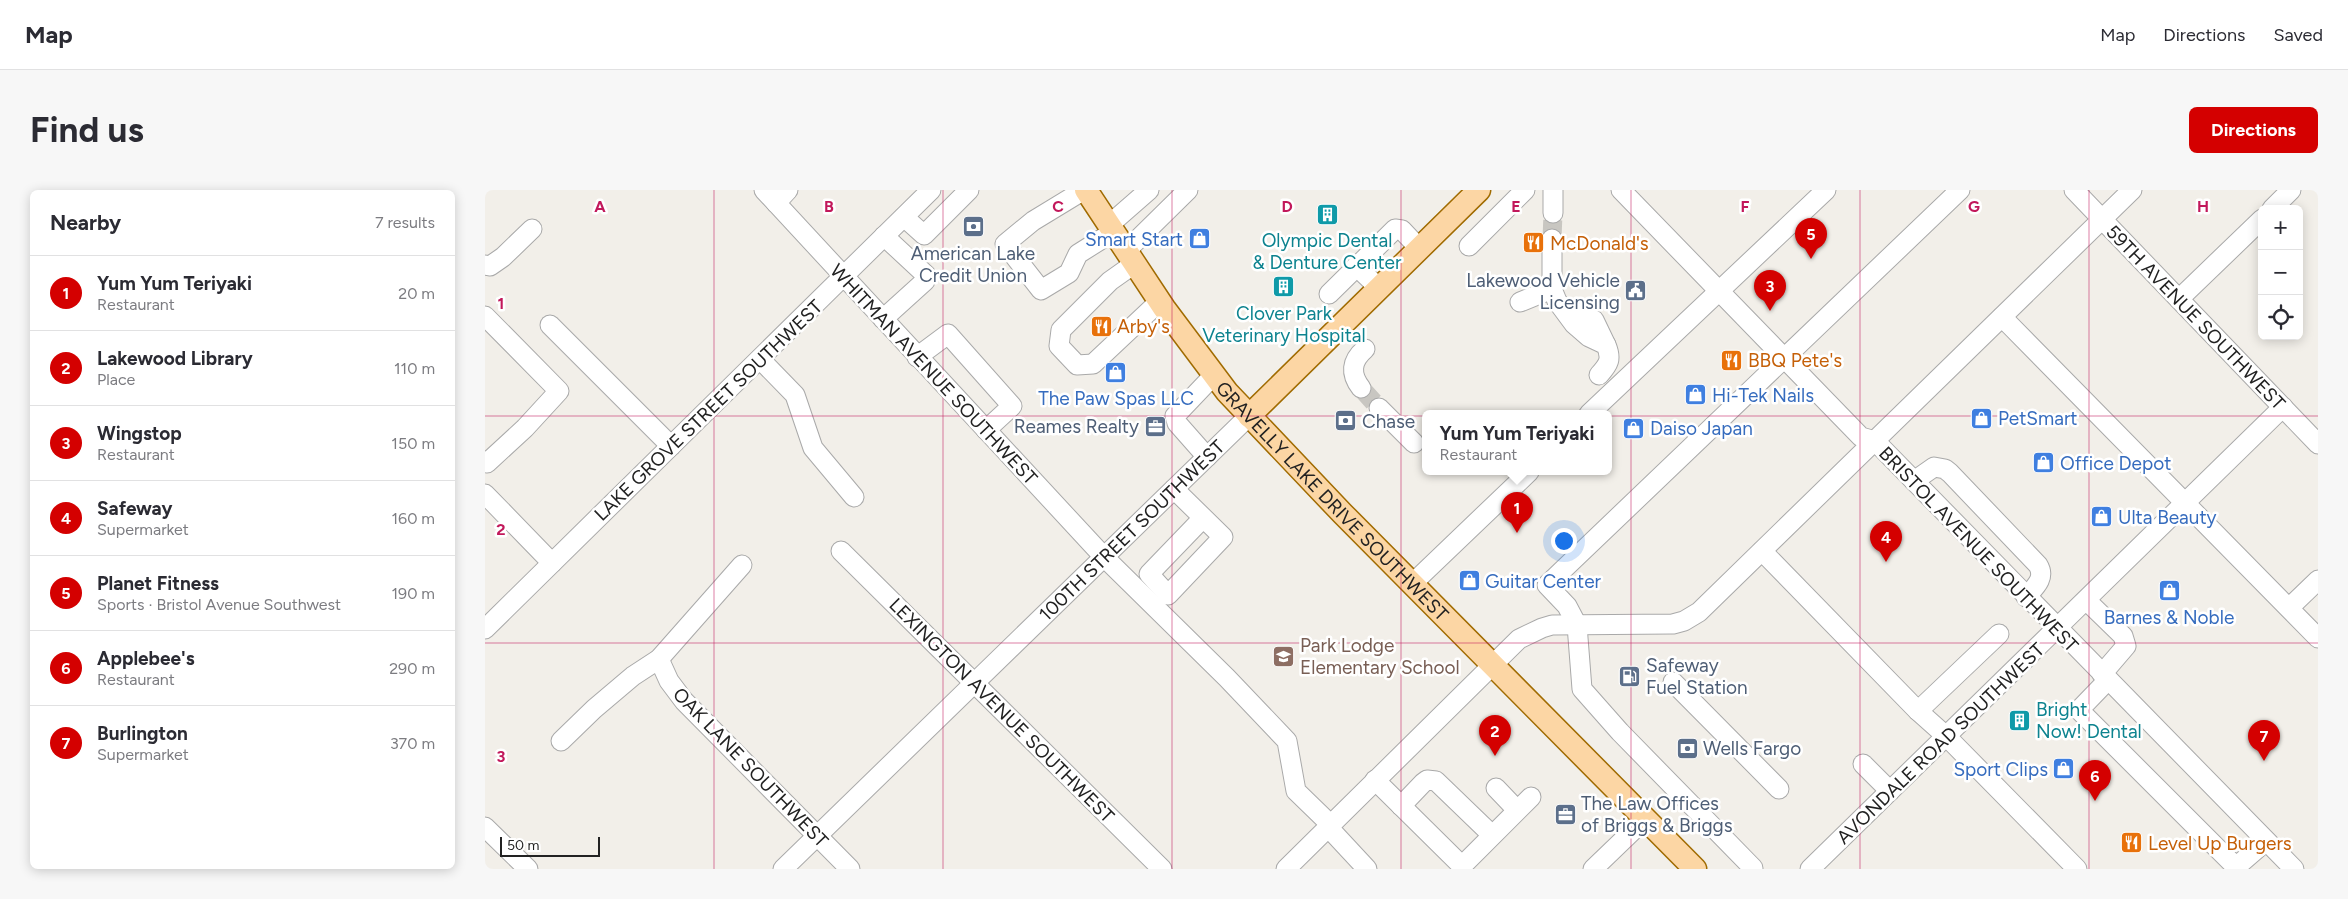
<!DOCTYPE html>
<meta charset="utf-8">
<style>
:root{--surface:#fff;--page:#f7f7f7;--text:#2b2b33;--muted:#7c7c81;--line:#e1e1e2;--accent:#d40000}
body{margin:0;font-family:Figtree,sans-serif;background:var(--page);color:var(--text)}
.controls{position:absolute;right:15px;top:15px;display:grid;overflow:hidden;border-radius:8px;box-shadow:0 2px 12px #0003}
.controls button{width:45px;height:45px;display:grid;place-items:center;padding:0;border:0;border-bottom:1px solid var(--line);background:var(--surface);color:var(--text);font:25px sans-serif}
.scale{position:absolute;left:15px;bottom:12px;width:100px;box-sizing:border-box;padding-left:5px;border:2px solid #222;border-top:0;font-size:14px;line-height:18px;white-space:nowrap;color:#222;-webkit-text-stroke:4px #fff;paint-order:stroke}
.you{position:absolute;left:1078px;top:350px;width:18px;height:18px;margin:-12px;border:4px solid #fff;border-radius:50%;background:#1a73e8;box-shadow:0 0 0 8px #1a73e833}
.badge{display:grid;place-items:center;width:32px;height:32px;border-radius:50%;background:var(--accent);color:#fff;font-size:16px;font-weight:700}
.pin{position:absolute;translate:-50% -41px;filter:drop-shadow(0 1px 2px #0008)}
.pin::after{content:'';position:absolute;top:26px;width:18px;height:15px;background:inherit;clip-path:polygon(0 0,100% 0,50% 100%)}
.popup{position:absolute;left:937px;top:220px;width:190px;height:65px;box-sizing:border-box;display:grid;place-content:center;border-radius:8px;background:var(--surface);filter:drop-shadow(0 1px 4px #0005);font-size:16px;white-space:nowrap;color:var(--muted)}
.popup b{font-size:19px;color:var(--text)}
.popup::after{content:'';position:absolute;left:50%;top:100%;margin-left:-10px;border:10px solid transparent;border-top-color:var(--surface)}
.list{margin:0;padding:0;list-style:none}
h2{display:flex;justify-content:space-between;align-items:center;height:65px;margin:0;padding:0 20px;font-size:21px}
h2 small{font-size:16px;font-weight:400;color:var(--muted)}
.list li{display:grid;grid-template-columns:32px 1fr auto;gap:15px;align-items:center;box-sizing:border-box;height:75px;padding:0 20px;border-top:1px solid var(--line)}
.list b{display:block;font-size:19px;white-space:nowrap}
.list p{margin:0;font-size:16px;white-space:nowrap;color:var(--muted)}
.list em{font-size:16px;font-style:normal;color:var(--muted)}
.icon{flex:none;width:28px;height:28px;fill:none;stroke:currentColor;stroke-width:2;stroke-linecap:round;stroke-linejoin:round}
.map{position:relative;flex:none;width:1833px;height:679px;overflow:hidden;border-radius:8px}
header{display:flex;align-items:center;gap:30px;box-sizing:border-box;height:70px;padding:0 25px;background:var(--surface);border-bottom:1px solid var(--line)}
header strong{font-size:24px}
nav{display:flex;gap:28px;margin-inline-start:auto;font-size:18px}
.intro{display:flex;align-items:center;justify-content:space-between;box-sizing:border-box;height:120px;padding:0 30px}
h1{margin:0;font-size:35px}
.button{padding:12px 22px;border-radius:8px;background:var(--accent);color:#fff;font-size:18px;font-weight:700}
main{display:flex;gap:30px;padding:0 30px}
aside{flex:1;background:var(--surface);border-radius:8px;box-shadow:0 2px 12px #0003}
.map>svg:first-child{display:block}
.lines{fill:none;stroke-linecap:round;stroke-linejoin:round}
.minor-tunnel{stroke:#c8c6c1;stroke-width:19;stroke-dasharray:19 9;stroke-linecap:butt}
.minor-casing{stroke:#a9a9a9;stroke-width:21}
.major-casing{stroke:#a06b00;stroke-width:25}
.minor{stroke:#fff;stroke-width:19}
.major{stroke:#fcd6a4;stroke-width:22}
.grid{fill:none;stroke:#c2185b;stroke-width:1;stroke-opacity:0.55}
.labels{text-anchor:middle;stroke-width:5;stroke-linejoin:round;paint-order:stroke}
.shop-label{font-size:19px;fill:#366cbe;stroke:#fff;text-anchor:start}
.culture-label{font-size:19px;fill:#0d838f;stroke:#fff}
.food-label{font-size:19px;fill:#c56008;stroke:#fff;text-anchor:start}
.service-label{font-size:19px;fill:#4e5e75;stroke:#fff;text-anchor:start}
.street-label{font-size:19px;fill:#222;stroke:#fff}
.education-label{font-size:19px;fill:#785e54;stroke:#fff;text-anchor:start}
.grid-label{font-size:16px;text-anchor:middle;font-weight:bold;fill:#c2185b;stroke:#fff;stroke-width:5;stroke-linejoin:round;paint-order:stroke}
</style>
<header>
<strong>Map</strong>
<nav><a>Map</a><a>Directions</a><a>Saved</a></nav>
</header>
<div class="intro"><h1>Find us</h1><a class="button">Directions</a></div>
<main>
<aside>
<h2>Nearby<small>7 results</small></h2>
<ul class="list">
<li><span class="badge">1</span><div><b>Yum Yum Teriyaki</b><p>Restaurant</p></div><em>20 m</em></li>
<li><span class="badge">2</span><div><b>Lakewood Library</b><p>Place</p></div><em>110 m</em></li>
<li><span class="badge">3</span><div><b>Wingstop</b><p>Restaurant</p></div><em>150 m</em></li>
<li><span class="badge">4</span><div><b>Safeway</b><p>Supermarket</p></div><em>160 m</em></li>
<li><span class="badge">5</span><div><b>Planet Fitness</b><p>Sports · Bristol Avenue Southwest</p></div><em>190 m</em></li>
<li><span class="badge">6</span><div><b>Applebee's</b><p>Restaurant</p></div><em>290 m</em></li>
<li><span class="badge">7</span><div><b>Burlington</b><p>Supermarket</p></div><em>370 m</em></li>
</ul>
</aside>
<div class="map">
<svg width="1833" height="679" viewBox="0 0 1833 679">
<rect width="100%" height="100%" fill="#f2efe9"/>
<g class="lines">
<path class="minor-tunnel" d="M1067,49L1068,23
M876,198L894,218"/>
<defs>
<g id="minor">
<path d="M279,0L619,367L742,488L802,551L811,601L846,635"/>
<path d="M599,0L548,31L520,54L556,100L584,83L593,64L628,42"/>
<path d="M1136,0L1376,247L1390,251L1809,679"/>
<path d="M1589,0L1833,254"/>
<path d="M291,13L303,0"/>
<path d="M1787,19L1806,0"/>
<path d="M1068,23V0"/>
<path d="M419,27L439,45L484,0"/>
<path d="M624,35L664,0"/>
<path d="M1067,49V99L1072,111L1089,134L1104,147L1121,155C1127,169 1124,174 1114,185"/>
<path d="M984,56L1040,0"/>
<path d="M641,61L703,0"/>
<path d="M649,74L625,91L576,140L574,156L592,175L608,174L675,111"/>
<path d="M0,75L5,76L18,67L47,39"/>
<path d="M871,76L894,98"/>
<path d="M844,104L910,39L917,40L934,58"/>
<path d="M1694,109L1777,29"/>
<path d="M1035,112L1067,99"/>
<path d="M1078,117L1109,130L1121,155"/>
<path d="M0,126L74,201L40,238L2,273L0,271"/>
<path d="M1517,127L1833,448"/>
<path d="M398,129L440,91L441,85L399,46"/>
<path d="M65,135L186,256"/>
<path d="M432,167L463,144L527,216L501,240"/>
<path d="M275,169L310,205L328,258L369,307"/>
<path d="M876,198C865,184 866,171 880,159"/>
<path d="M894,218L929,253"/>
<path d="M1104,224L1341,0"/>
<path d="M722,267L692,233L690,226L729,185"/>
<path d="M1429,291L1449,277L1460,279L1465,283L1553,375C1561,388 1550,397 1541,407"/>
<path d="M689,299L738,347L683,405L664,384L718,328"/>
<path d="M0,304L67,373"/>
<path d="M356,361L677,679"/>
<path d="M1277,361L1433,521L1461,546L1592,679"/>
<path d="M928,393L1044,282"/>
<path d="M1601,410L1638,446L1641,456L1617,484"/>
<path d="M1804,418L1833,390"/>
<path d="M0,439L446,0"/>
<path d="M174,469L184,491L199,511L365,679"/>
<path d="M1623,490L1594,520L1751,677L1781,651"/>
<path d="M1188,492L1294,599"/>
<path d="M1433,521L1514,444"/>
<path d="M76,551L109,519L148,486L174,469L257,375"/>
<path d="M1378,574L1405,601"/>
<path d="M890,590L977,676L1046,607"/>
<path d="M1011,598L1032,620"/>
<path d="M916,616L938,593L942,590L951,591L1007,645"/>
<path d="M0,637L43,679"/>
<path d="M843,637L882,679"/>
<path d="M1268,678L1135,542L1097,499L1092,435L1082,416L1062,395L1475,0"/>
<path id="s1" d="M298,679L764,226"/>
<path d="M801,679L1034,449L1057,438L1067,435L1188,434L1199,431L1214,422L1647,0"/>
<path d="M1108,679L1160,629"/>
<path d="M1325,679L1798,217"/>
</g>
<g id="major">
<path id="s2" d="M601,0L679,118L742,202L858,324L1210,679"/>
<path d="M764,226L994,0"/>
</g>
</defs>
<use href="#minor" class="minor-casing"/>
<use href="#major" class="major-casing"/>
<use href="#minor" class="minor"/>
<use href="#major" class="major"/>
</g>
<path class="grid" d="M229,0V679M458,0V679M687,0V679M916,0V679M1146,0V679M1375,0V679M1604,0V679M0,226H1833M0,453H1833"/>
<defs>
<symbol id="building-square" viewBox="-11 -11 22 22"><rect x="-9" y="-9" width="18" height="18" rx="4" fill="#0f9aa8" stroke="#fff"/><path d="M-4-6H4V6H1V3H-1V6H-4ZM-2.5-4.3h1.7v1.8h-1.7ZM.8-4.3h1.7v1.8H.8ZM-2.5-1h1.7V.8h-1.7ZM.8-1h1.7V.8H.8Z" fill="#fff"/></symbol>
<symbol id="bank-square" viewBox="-11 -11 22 22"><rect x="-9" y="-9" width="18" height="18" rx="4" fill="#5c6f8a" stroke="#fff"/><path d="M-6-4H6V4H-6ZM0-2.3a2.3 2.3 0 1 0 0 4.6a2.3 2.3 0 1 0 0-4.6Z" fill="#fff"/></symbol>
<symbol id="shop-square" viewBox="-11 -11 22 22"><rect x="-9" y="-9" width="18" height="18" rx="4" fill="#3f7fe0" stroke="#fff"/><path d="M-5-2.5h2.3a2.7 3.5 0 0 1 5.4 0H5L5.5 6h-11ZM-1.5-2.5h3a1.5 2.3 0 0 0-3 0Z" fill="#fff"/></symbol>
<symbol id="restaurant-square" viewBox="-11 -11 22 22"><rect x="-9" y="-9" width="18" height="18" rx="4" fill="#e8710a" stroke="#fff"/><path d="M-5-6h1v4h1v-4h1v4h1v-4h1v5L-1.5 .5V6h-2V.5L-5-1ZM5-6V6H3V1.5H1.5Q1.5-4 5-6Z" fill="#fff"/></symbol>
<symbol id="civic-square" viewBox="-11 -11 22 22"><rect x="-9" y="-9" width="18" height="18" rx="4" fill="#5c6f8a" stroke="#fff"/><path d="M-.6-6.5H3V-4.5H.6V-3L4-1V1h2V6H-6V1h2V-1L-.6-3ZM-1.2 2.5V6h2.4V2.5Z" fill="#fff"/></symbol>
<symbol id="office-square" viewBox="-11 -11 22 22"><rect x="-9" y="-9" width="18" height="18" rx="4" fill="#5c6f8a" stroke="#fff"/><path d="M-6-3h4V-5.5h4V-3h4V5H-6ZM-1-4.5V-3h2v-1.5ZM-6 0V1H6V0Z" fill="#fff"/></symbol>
<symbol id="school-square" viewBox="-11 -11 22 22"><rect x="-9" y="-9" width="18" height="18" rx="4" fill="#8d6e63" stroke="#fff"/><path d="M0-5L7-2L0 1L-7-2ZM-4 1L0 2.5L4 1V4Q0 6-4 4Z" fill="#fff"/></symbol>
<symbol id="fuel-square" viewBox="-11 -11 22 22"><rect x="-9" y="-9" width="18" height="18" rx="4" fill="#5c6f8a" stroke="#fff"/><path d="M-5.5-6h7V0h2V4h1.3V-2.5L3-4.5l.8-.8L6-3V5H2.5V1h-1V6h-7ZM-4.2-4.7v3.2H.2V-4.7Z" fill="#fff"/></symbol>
</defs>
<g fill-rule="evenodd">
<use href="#building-square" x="830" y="12" width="25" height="25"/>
<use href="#bank-square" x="476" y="24" width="25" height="25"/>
<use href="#shop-square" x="702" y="36" width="25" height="25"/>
<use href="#restaurant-square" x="1036" y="40" width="25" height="25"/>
<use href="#building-square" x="786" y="84" width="25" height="25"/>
<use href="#civic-square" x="1138" y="88" width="25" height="25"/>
<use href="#restaurant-square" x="604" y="124" width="25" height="25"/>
<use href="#restaurant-square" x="1234" y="158" width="25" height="25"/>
<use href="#shop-square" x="618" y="170" width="25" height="25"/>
<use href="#shop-square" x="1198" y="192" width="25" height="25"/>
<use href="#shop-square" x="1484" y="216" width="25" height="25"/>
<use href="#bank-square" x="848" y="218" width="25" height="25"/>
<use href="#office-square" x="658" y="224" width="25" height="25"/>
<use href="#shop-square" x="1136" y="226" width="25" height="25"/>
<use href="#shop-square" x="1546" y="260" width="25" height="25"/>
<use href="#shop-square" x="1604" y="314" width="25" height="25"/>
<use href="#shop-square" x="972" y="378" width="25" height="25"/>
<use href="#shop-square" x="1672" y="388" width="25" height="25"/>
<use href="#school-square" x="786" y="454" width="25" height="25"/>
<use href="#fuel-square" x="1132" y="474" width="25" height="25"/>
<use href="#building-square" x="1522" y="518" width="25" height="25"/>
<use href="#bank-square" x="1190" y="546" width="25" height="25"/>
<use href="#shop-square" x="1566" y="566" width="25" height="25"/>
<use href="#office-square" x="1068" y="612" width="25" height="25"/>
<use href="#restaurant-square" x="1634" y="640" width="25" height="25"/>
</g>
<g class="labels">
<g class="shop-label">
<text x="698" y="56" text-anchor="end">Smart Start</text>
<text x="1227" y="212">Hi-Tek Nails</text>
<text x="631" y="215" text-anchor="middle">The Paw Spas LLC</text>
<text x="1513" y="235">PetSmart</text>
<text x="1165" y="245">Daiso Japan</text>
<text x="1575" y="280">Office Depot</text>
<text x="1633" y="334">Ulta Beauty</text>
<text x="1000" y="398">Guitar Center</text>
<text x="1684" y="434" text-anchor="middle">Barnes &amp; Noble</text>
<text x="1563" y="586" text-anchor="end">Sport Clips</text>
</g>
<g class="culture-label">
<text x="842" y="57">Olympic Dental<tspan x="842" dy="22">&amp; Denture Center</tspan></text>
<text x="799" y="130">Clover Park<tspan x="799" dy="22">Veterinary Hospital</tspan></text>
<text x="1551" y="526" text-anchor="start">Bright<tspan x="1551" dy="22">Now! Dental</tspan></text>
</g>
<g class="food-label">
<text x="1065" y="60">McDonald's</text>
<text x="632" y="143">Arby's</text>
<text x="1263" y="177">BBQ Pete's</text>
<text x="1663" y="660">Level Up Burgers</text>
</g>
<g class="service-label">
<text x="488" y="70" text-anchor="middle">American Lake<tspan x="488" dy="22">Credit Union</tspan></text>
<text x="1135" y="97" text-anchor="end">Lakewood Vehicle<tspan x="1135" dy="22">Licensing</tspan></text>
<text x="877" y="238">Chase</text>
<text x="654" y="243" text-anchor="end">Reames Realty</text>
<text x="1161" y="482">Safeway<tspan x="1161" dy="22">Fuel Station</tspan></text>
<text x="1218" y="565">Wells Fargo</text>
<text x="1096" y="620">The Law Offices<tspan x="1096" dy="22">of Briggs &amp; Briggs</tspan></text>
</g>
<g class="street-label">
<text transform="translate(1711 127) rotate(46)" y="7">59TH AVENUE SOUTHWEST</text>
<text transform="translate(449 184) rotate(47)" y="7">WHITMAN AVENUE SOUTHWEST</text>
<text transform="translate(223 220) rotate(-44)" y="7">LAKE GROVE STREET SOUTHWEST</text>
<text dy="7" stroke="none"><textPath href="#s2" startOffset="398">GRAVELLY LAKE DRIVE SOUTHWEST</textPath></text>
<text dy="7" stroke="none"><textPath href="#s1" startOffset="486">100TH STREET SOUTHWEST</textPath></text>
<text transform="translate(1494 359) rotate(46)" y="7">BRISTOL AVENUE SOUTHWEST</text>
<text transform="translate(517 520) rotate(45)" y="7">LEXINGTON AVENUE SOUTHWEST</text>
<text transform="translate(1455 553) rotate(-44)" y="7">AVONDALE ROAD SOUTHWEST</text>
<text transform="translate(266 577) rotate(46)" y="7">OAK LANE SOUTHWEST</text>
</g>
<g class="education-label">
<text x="815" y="462">Park Lodge<tspan x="815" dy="22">Elementary School</tspan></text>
</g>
</g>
<g class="grid-label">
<text x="115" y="22">A</text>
<text x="344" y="22">B</text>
<text x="573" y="22">C</text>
<text x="802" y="22">D</text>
<text x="1031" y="22">E</text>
<text x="1260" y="22">F</text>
<text x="1489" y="22">G</text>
<text x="1718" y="22">H</text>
<text x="16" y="119">1</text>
<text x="16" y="345">2</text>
<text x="16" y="572">3</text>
</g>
</svg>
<div class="controls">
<button>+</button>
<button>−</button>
<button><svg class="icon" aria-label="locate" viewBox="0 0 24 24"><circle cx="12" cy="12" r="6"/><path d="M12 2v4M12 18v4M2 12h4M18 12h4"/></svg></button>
</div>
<div class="scale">50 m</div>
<div class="you"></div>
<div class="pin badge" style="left:1032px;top:343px">1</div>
<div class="popup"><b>Yum Yum Teriyaki</b>Restaurant</div>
<div class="pin badge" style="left:1010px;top:566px">2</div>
<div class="pin badge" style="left:1285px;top:121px">3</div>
<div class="pin badge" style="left:1401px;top:372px">4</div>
<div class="pin badge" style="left:1326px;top:69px">5</div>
<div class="pin badge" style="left:1610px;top:611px">6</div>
<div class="pin badge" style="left:1779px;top:571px">7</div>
</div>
</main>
